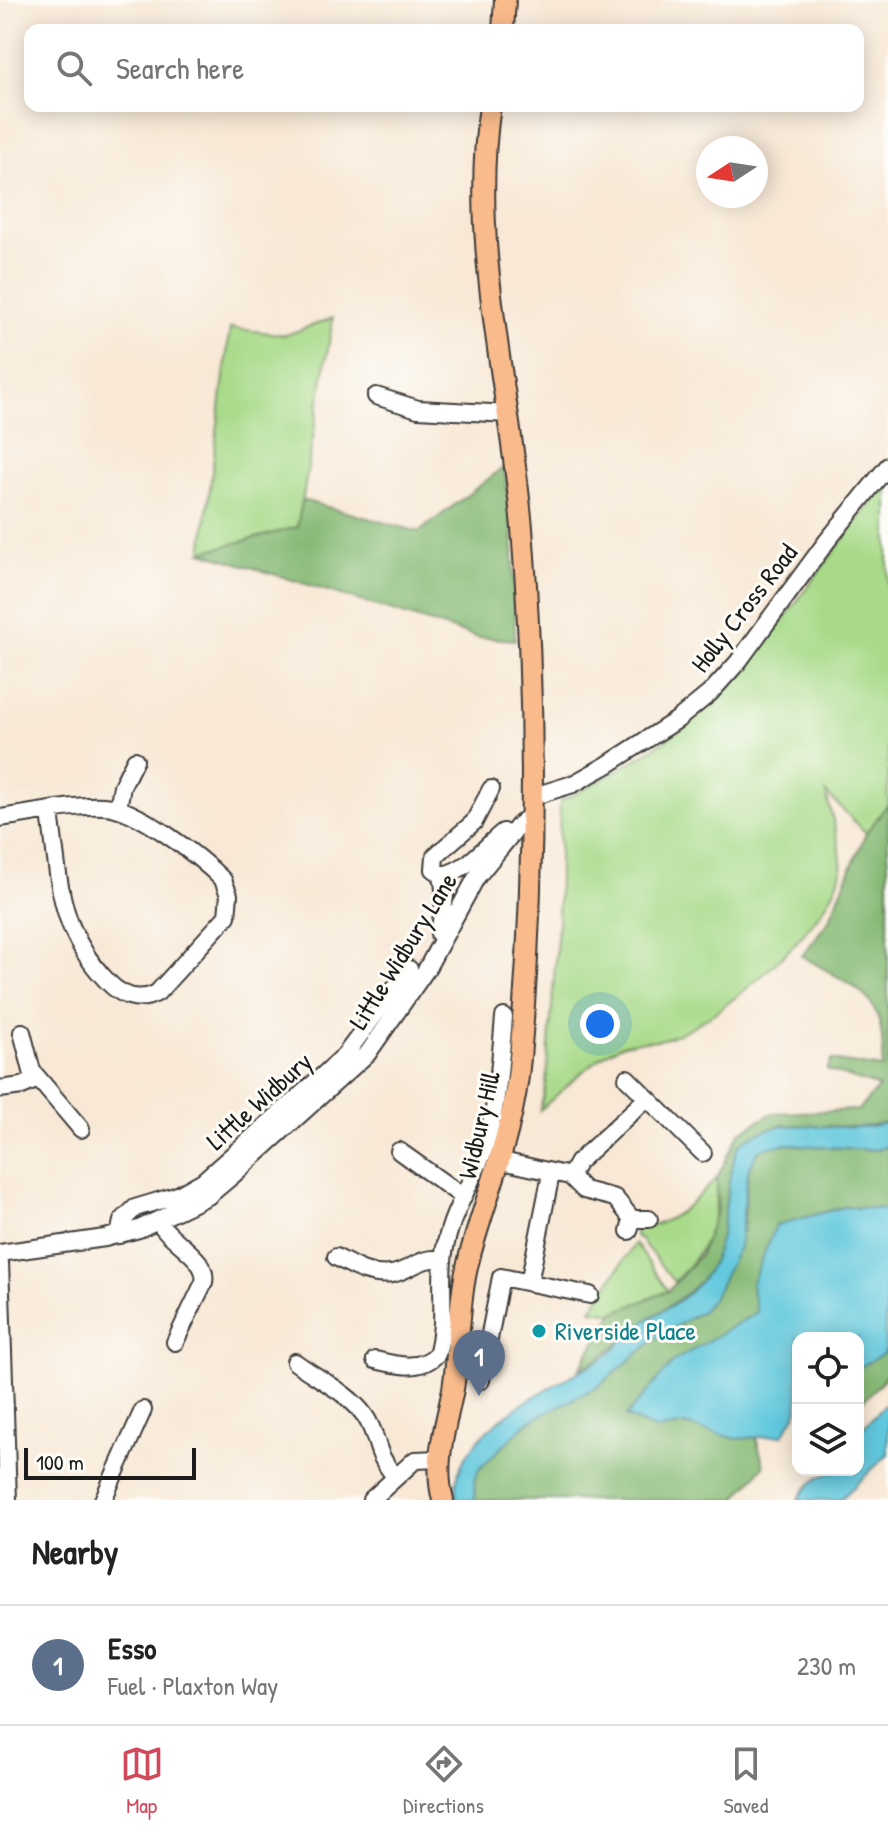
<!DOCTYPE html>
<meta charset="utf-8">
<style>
:root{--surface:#fff;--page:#f2f2f2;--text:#222;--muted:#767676;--line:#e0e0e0;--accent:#d1495b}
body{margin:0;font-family:"Patrick Hand",sans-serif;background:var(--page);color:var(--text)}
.controls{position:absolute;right:24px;bottom:24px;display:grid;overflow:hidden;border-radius:16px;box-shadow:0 4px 20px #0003}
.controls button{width:72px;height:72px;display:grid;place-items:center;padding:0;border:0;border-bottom:2px solid var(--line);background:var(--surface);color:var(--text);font:40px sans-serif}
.compass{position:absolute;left:696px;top:136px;width:72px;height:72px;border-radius:50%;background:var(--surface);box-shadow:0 4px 20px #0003;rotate:258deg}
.scale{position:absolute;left:24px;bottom:20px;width:172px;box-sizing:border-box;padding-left:8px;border:4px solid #1c1c1c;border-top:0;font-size:22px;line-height:28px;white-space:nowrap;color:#1c1c1c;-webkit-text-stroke:6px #fdfcf7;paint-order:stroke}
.you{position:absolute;left:600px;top:1024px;width:28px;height:28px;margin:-20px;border:6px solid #fff;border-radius:50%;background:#1a73e8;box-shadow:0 0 0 12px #1a73e833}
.badge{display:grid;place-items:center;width:52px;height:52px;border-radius:50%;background:var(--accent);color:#fff;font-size:26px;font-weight:700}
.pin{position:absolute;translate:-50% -66px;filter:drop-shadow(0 2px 4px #0008)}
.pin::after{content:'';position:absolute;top:42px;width:28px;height:24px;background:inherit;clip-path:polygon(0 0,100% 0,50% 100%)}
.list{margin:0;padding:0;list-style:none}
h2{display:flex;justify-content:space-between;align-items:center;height:104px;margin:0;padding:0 32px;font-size:34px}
h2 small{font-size:26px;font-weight:400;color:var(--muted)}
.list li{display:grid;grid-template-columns:52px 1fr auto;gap:24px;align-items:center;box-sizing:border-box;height:120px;padding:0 32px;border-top:2px solid var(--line)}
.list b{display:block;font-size:30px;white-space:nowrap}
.list p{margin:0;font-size:26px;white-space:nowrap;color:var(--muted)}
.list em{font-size:26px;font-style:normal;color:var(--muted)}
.icon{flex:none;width:44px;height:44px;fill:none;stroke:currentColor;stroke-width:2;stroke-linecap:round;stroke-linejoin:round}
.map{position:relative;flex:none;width:888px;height:1500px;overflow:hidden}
.search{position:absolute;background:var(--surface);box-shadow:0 4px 20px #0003;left:24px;right:24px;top:24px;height:88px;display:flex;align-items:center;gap:20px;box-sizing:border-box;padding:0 28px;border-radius:16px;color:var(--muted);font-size:30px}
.sheet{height:224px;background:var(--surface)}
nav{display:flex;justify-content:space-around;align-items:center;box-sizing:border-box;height:112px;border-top:2px solid var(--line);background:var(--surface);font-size:22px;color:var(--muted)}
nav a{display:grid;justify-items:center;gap:4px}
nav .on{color:var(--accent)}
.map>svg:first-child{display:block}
.green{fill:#a8da89;stroke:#627b52;stroke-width:2}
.forest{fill:#86ba75;stroke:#516b48;stroke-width:2}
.water{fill:#61c8dd;stroke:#3e727c;stroke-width:2}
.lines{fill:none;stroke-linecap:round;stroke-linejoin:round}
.minor-casing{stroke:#3d3b38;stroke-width:20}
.major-casing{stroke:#3d3b38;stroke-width:24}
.minor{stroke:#fff;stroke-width:16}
.major{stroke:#fabb8c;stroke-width:20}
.culture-dot{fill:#0f9aa8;stroke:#fdfcf7;stroke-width:3}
.labels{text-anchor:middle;stroke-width:6;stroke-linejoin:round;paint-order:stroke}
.street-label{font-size:26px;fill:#1c1c1c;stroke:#fdfcf7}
.culture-label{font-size:26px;fill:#0d838f;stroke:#fdfcf7;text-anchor:start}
</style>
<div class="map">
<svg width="888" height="1500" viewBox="0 0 888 1500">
<rect width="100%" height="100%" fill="#fdfcf7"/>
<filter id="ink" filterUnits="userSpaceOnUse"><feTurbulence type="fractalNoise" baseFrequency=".0125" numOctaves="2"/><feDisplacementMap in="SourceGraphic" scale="16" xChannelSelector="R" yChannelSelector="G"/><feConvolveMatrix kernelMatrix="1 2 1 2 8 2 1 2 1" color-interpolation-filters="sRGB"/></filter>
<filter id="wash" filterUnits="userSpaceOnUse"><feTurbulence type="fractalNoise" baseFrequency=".006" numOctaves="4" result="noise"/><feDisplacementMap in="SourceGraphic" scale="32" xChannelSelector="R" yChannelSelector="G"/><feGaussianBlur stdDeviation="1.8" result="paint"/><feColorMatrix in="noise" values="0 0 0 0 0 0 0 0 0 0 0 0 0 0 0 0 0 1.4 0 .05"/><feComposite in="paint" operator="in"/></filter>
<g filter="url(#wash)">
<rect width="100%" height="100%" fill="#f8e8d5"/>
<path class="green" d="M333,318L298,527L202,552L230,328L286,335Z
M888,484V804L866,833L826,793C830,811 844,855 841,871C830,926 721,1019 670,1037C655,1043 636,1039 622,1045C595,1056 563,1091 540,1110L546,1085L558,925L560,802C610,775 660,749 703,710C775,645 823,557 888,484Z
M717,1178C717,1226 707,1248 674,1282L640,1239L635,1236L636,1229C671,1226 693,1202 717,1178Z
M635,1243L668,1291L613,1313L591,1310Z"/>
<path class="forest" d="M504,467L513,537L515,640L477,637L202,552L297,527L302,500L419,532Z
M888,804V1122L860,1127L782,1125L739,1145C727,1175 730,1205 723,1235C713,1284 679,1298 643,1323C619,1340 608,1357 579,1369L613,1313L668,1291L700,1255L717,1209V1178L739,1133L772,1113L858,1110L879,1087L827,1070L831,1060L882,1068C888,993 858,990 802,956L829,920L866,833Z
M784,1144L872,1150L888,1146V1209L844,1207L757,1312L730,1329L626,1416C660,1434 657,1422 687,1426C712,1429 731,1440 756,1437L764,1466L735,1500H475L474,1481L479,1469L528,1422L597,1387L659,1336L702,1311L713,1298L743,1230L748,1172L753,1157L767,1146Z
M888,1350V1374L858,1407V1368Z"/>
<path class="water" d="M888,1122L886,1147L872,1150L784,1144L758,1150L748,1172L739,1247L713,1298L702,1311L659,1336L597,1387L528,1422L479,1469L474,1481L475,1500H457C444,1433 557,1385 602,1359C616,1351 626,1336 638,1326C660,1310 685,1302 702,1279C732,1240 720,1189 739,1145C785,1107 837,1139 888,1122Z
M844,1207L888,1209L885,1353L858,1368V1338H798V1410L783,1435L737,1439L685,1425L656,1430L626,1416L674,1361L757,1312L751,1285L776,1225Z
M888,1401V1454L840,1500H798C812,1475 830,1470 858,1470V1433Z"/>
</g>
<g filter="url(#ink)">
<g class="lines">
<defs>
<path id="minor" d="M376,396L418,409L509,414
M531,797L573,784L607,765L677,720L710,693L738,662L827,541L888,466
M118,808L122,786L135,760
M0,818C33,814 71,804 104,806C136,807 200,857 223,880L229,895L227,916L157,993C138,1003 121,996 107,981C57,928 60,881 50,813
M442,875L434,869L435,856L474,822L491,789
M439,934L445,896L442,875C468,870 483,848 503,832
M22,1032L32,1071L81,1129
M627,1078L703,1153
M0,1089L22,1086L38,1079
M399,1151L462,1196
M502,1161L570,1176L584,1190L615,1198L632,1219
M570,1176L578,1162L646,1099
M159,1221C169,1242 209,1257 204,1282L175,1342
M629,1231L632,1219H649
M119,1235L122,1221L135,1208L178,1195L203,1181L320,1078L345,1055L409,969
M0,1253L105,1238L139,1229L208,1196L233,1175L368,1053L426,970L476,878L519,825L530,816
M336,1257C354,1267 371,1277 392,1274C411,1270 423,1255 442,1260
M0,1262L8,1500
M529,1283L551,1174
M375,1360C396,1365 420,1372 437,1354C448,1318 437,1279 446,1243C453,1210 472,1183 483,1152C498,1108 500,1063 504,1017
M295,1362C318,1379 349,1393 365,1416C380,1438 373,1452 395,1476
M481,1380L501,1277L590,1295
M103,1500L143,1410
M371,1500L415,1460L439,1459"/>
<path id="major" d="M503,30L505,0
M443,1500C433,1462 446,1426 453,1389C460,1345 458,1298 470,1255C489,1187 514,1130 520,1058C535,882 536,704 522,528C510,389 469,246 490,106"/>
</defs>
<use href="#minor" class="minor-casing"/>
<use href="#major" class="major-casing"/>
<use href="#minor" class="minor"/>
<use href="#major" class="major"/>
</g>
</g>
<circle class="culture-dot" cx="539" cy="1331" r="8"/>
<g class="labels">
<g class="street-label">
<text transform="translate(744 608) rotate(-52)" y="9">Holly Cross Road</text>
<text transform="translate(403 951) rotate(-58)" y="9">Little Widbury Lane</text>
<text transform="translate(259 1101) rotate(-42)" y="9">Little Widbury</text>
<text transform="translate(479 1125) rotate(-77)" y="9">Widbury Hill</text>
</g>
<g class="culture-label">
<text x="555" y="1340">Riverside Place</text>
</g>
</g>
</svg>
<div class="controls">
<button><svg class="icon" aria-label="locate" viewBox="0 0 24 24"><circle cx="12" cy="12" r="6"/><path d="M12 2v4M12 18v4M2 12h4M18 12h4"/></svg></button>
<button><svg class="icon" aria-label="layers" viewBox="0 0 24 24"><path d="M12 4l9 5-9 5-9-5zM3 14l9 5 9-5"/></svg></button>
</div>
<svg class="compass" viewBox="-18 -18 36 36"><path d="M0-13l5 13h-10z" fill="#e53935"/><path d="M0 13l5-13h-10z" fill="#767676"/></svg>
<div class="scale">100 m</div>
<div class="you"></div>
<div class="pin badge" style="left:479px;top:1396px;background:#5c6f8a">1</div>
<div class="search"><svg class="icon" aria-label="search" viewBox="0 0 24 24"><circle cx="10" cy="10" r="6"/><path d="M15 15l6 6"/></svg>Search here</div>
</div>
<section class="sheet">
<h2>Nearby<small></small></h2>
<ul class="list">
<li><span class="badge" style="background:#5c6f8a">1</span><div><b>Esso</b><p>Fuel · Plaxton Way</p></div><em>230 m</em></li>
</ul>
</section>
<nav>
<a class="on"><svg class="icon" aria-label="map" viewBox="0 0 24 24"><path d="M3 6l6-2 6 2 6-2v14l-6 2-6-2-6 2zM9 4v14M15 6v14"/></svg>Map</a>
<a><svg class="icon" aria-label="directions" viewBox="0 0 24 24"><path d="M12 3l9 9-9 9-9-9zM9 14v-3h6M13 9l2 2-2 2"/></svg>Directions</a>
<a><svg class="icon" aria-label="saved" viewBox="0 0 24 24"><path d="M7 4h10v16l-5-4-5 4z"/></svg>Saved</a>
</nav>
